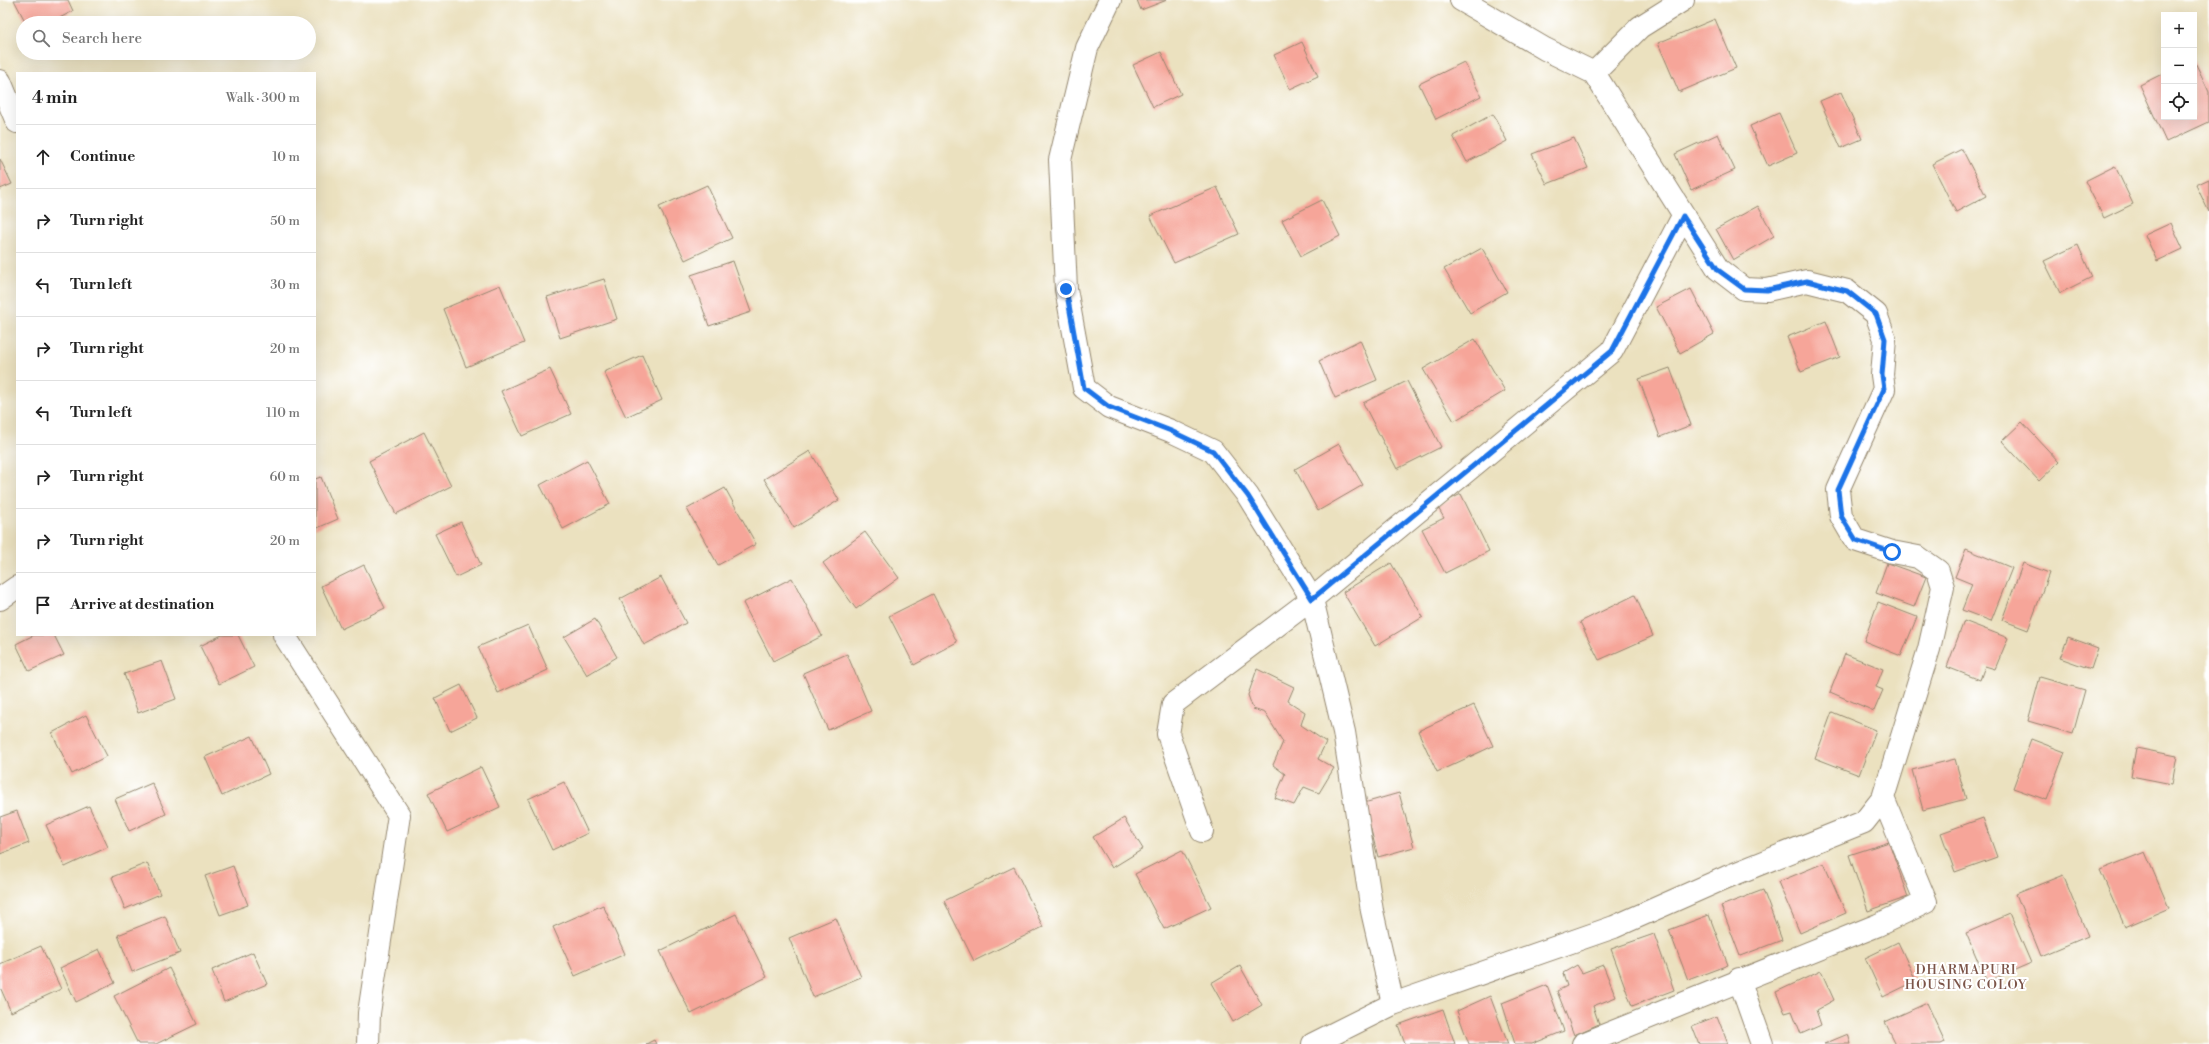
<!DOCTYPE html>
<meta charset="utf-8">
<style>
:root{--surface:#fff;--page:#f2f2f2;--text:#222;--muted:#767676;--line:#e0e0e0}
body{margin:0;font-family:"Libre Bodoni",serif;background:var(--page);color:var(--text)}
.controls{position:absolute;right:12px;top:12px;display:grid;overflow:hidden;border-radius:0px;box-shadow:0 4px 16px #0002}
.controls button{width:36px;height:36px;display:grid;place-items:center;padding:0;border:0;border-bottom:1px solid var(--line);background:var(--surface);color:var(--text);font:20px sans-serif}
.stop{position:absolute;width:12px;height:12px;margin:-9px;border:3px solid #1a73e8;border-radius:50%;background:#fff}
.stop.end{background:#1a73e8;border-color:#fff;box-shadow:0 1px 4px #0008}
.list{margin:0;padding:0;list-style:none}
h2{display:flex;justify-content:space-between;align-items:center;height:52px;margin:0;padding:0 16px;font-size:17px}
h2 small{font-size:13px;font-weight:400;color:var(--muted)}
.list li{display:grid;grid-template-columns:26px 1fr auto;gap:12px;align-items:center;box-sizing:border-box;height:64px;padding:0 16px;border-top:1px solid var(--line)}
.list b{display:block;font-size:15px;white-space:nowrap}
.list em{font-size:13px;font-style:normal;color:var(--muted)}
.icon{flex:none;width:22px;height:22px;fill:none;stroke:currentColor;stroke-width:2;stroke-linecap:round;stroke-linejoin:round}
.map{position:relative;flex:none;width:2209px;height:1044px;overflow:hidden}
.search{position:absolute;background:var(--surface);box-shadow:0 4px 16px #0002;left:16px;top:16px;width:300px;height:44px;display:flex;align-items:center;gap:10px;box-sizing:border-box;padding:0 14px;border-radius:22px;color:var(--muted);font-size:15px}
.panel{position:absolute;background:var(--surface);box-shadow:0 4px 16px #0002;left:16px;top:72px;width:300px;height:564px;border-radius:0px}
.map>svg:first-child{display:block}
.building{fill:#f6a599}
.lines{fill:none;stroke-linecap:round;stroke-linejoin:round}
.minor-casing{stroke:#93866e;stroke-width:24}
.minor{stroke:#fff;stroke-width:22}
.route{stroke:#1a73e8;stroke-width:5}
.labels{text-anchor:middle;stroke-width:4;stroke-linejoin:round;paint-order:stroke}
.neighbourhood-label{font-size:13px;letter-spacing:1px;fill:#7c5549;stroke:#fff}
</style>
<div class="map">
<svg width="2209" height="1044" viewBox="0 0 2209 1044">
<rect width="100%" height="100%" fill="#fff"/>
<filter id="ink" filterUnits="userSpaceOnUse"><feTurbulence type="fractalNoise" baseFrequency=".025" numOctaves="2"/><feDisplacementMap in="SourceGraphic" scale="8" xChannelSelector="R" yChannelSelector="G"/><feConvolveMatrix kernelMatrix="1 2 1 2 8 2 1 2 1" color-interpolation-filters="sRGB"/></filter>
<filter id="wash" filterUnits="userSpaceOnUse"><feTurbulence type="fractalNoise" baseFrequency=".012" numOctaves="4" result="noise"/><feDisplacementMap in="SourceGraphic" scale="16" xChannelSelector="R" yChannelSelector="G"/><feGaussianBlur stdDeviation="0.9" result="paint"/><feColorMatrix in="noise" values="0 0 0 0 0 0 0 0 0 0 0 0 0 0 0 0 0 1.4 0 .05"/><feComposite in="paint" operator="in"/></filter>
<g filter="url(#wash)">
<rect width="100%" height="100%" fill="#ebe1bf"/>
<g id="blocks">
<path class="building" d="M14,0H68L73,11L50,23H26Z
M1137,0H1167L1141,10Z
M1715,19L1736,68L1679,92L1658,43Z
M1302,42L1318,76L1290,89L1274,55Z
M1161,52L1181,94L1153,107L1133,65Z
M2194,60L2209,92V122L2166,142L2140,85L2164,73V117H2194Z
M1464,62L1481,96L1436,119L1419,84Z
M1841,92L1862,139L1841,148L1820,101Z
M1779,113L1797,153L1768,166L1750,126Z
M1493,114L1507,141L1467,162L1453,136Z
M1718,134L1735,170L1691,190L1675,154Z
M1574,138L1588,168L1547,184L1532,154Z
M1962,149L1986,196L1956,212L1932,164Z
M0,159L12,184L0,189Z
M2115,166L2133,204L2104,218L2085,181Z
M2209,179V212L2196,185Z
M707,185L732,238L685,260L659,207Z
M1217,187L1239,234L1174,263L1150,216Z
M1322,200L1340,236L1301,256L1282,220Z
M1758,206L1774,236L1733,260L1716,229Z
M2171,223L2183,249L2157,261L2145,235Z
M2078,245L2092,277L2060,293L2044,261Z
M1482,248L1507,292L1470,313L1444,269Z
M733,261L751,312L709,326L691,275Z
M604,279L617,319L560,338L547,297Z
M500,285L524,343L466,367L443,309Z
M1691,289L1714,334L1680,353L1656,307Z
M1826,321L1840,357L1801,372L1787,337Z
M1475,339L1505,391L1454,421L1423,369Z
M1360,340L1377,380L1335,398L1319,361Z
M642,355L662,400L626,417L604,372Z
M1670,368L1691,425L1660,437L1639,379Z
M550,369L571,414L522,436L501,391Z
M1407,381L1441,447L1397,469L1363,403Z
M2022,422L2059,462L2039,481L2002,441Z
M424,432L451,486L396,514L369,461Z
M1339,444L1363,485L1318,511L1295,469Z
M810,451L839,500L794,528L764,479Z
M587,460L610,504L563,529L540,485Z
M321,477L338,519L315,529V479Z
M725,488L756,544L718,565L687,509Z
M1461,494L1489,551L1445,573L1422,529L1444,518L1437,506Z
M461,522L481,565L456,577L435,534Z
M865,532L899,578L856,609L823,563Z
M1966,549L2012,568L1991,621L1962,610L1972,584L1955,577Z
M1391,563L1423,617L1375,646L1343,592Z
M1887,563L1926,577L1914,607L1876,593Z
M2023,563L2049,573L2028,630L2002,620Z
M364,565L385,608L341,629L321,586Z
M661,577L686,623L644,645L620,599Z
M792,578L822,636L773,661L743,603Z
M933,594L957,642L914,665L889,616Z
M1635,595L1653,636L1599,660L1580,622Z
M1878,602L1917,617L1901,656L1864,641Z
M595,619L617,657L587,675L564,637Z
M1964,621L2008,638L1995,669L1985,666L1980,680L1947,667Z
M528,625L548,670L498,693L478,647Z
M34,635H54L64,655L29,671L16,644Z
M222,635H238L254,667L219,684L200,646Z
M2068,637L2098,648L2091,669L2060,658Z
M847,654L871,711L828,730L803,673Z
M1845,654L1883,669L1876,687L1883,690L1874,711L1830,692Z
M162,661L176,699L138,713L124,674Z
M1257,669L1294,687L1288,701L1305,712L1301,725L1326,742L1318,759L1334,768L1319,793L1304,787L1294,805L1275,798L1285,774L1273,765L1283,742L1265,713L1253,709L1248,695Z
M2040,677L2085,690L2073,734L2028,721Z
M461,685L477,718L450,731L435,698Z
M1474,705L1493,746L1437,772L1418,731Z
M1832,712L1876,730L1859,775L1815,758Z
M86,715L107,756L72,774L52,733Z
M252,736L269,774L222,796L205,757Z
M2031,739L2065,752L2047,800L2013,788Z
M2136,748L2177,756L2172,784L2131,776Z
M1955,759L1966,799L1923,810L1912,770Z
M481,767L500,807L447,832L428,793Z
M564,782L588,833L552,850L528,799Z
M152,783L166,814L129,831L115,799Z
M1399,793L1414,847L1378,857L1364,803Z
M89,806L108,847L65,867L46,825Z
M17,811L29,843L0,854V817Z
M1124,818L1143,849L1112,868L1093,837Z
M1983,818L1997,857L1955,872L1941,833Z
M1889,842L1908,897L1868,911L1849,855Z
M1182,850L1211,907L1164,929L1135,874Z
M2145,852L2169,908L2125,927L2100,870Z
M147,863L160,894L125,909L112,877Z
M1824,863L1846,913L1800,933L1778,882Z
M233,866L248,905L220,915L205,876Z
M1014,867L1043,927L974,961L944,901Z
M2063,875L2088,936L2041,956L2016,894Z
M1763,890L1782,940L1740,956L1721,906Z
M603,905L625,954L575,976L553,927Z
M736,914L767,977L691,1014L660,951Z
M2010,914L2031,963L1987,982L1966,933Z
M1709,915L1728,965L1688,980L1669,930Z
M165,916L180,953L132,972L118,935Z
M836,918L861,977L813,997L789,938Z
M1654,934L1674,990L1632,1006L1611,949Z
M1898,942L1916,981L1883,997L1865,958Z
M41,946L61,989L11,1012L0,987V964Z
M99,949L115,983L76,1002L60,968Z
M253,952L267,984L224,1002L212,970Z
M1577,965L1582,973L1603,965L1616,997L1593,1006L1599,1024L1574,1035L1557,991L1567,986L1563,973Z
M1240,966L1262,1005L1233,1022L1211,983Z
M169,968L197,1024L156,1044H138L114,996Z
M1821,971L1834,1000L1816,1010L1821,1025L1801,1034L1792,1011L1785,1013L1776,992Z
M1547,985L1564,1031L1532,1044H1515L1502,1003Z
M1490,996L1508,1044H1469L1457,1011Z
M1927,1003L1945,1042L1941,1044H1896L1885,1022Z
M1443,1009L1455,1044H1405L1398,1025Z
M1717,1016L1728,1044H1699L1692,1026Z
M1848,1034L1851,1044H1824Z
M654,1040L656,1044H646Z"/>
</g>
</g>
<g filter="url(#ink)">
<use href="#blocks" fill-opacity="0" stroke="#93866e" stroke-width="1"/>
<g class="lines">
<defs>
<path id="minor" d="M1110,0L1087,48L1060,160L1066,289L1084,388L1109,407L1171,431L1213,451L1248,496L1312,599L1344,732L1372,911L1393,1004
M1594,73L1640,27L1683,0
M0,81L17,122
M0,599L17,587
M284,635L399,815L369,1013L368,1044
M1202,831L1168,734L1173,704L1312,599L1612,351L1683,216
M1739,979L1762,1044
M1313,1044L1393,1004L1614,927L1727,877L1864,822L1883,798L1929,649L1943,587L1938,571L1918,557L1892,552L1855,540L1841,516L1838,490L1884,389L1882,375L1885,339L1876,314L1847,291L1807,281L1767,290L1744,289L1718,269L1594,73L1545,49L1461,0
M1583,1044L1878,925L1926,902L1883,798"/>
</defs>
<use href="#minor" class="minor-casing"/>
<use href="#minor" class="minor"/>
</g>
</g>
<g class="lines" filter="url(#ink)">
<path class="route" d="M1066,289L1084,388L1109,407L1171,431L1213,451L1248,496L1312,599L1612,351L1683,216L1718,270L1744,289L1767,290L1807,281L1847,291L1876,314L1885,339L1882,375L1884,389L1838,490L1841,516L1856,540L1892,552"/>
</g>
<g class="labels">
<g class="neighbourhood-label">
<text x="1966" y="974">DHARMAPURI<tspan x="1966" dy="15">HOUSING COLOY</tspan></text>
</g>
</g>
</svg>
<div class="controls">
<button>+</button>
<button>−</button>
<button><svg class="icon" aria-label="locate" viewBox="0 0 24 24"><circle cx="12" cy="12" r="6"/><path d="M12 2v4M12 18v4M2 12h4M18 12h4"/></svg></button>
</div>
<div class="stop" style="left:1892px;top:552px"></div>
<div class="stop end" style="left:1066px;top:289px"></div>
<div class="search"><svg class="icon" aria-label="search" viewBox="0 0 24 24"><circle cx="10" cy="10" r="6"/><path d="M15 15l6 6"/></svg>Search here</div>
<section class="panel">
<h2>4 min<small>Walk · 300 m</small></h2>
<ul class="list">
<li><svg class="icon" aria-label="ahead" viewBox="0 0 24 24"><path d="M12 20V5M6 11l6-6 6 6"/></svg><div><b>Continue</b></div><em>10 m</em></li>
<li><svg class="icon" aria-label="right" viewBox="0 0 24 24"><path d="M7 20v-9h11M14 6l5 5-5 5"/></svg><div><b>Turn right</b></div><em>50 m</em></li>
<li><svg class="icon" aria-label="left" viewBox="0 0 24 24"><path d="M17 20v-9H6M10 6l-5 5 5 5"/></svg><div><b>Turn left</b></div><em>30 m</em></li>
<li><svg class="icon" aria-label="right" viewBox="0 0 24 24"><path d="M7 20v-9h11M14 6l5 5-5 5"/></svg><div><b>Turn right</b></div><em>20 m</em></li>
<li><svg class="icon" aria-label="left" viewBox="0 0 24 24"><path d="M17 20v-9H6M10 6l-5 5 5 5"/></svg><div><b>Turn left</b></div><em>110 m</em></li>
<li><svg class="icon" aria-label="right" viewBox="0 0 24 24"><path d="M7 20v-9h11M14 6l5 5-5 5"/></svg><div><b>Turn right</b></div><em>60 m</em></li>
<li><svg class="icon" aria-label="right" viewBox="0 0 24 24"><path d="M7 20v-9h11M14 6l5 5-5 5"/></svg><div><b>Turn right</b></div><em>20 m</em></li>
<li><svg class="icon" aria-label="arrive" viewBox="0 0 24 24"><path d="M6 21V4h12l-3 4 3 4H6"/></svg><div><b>Arrive at destination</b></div></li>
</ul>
</section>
</div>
